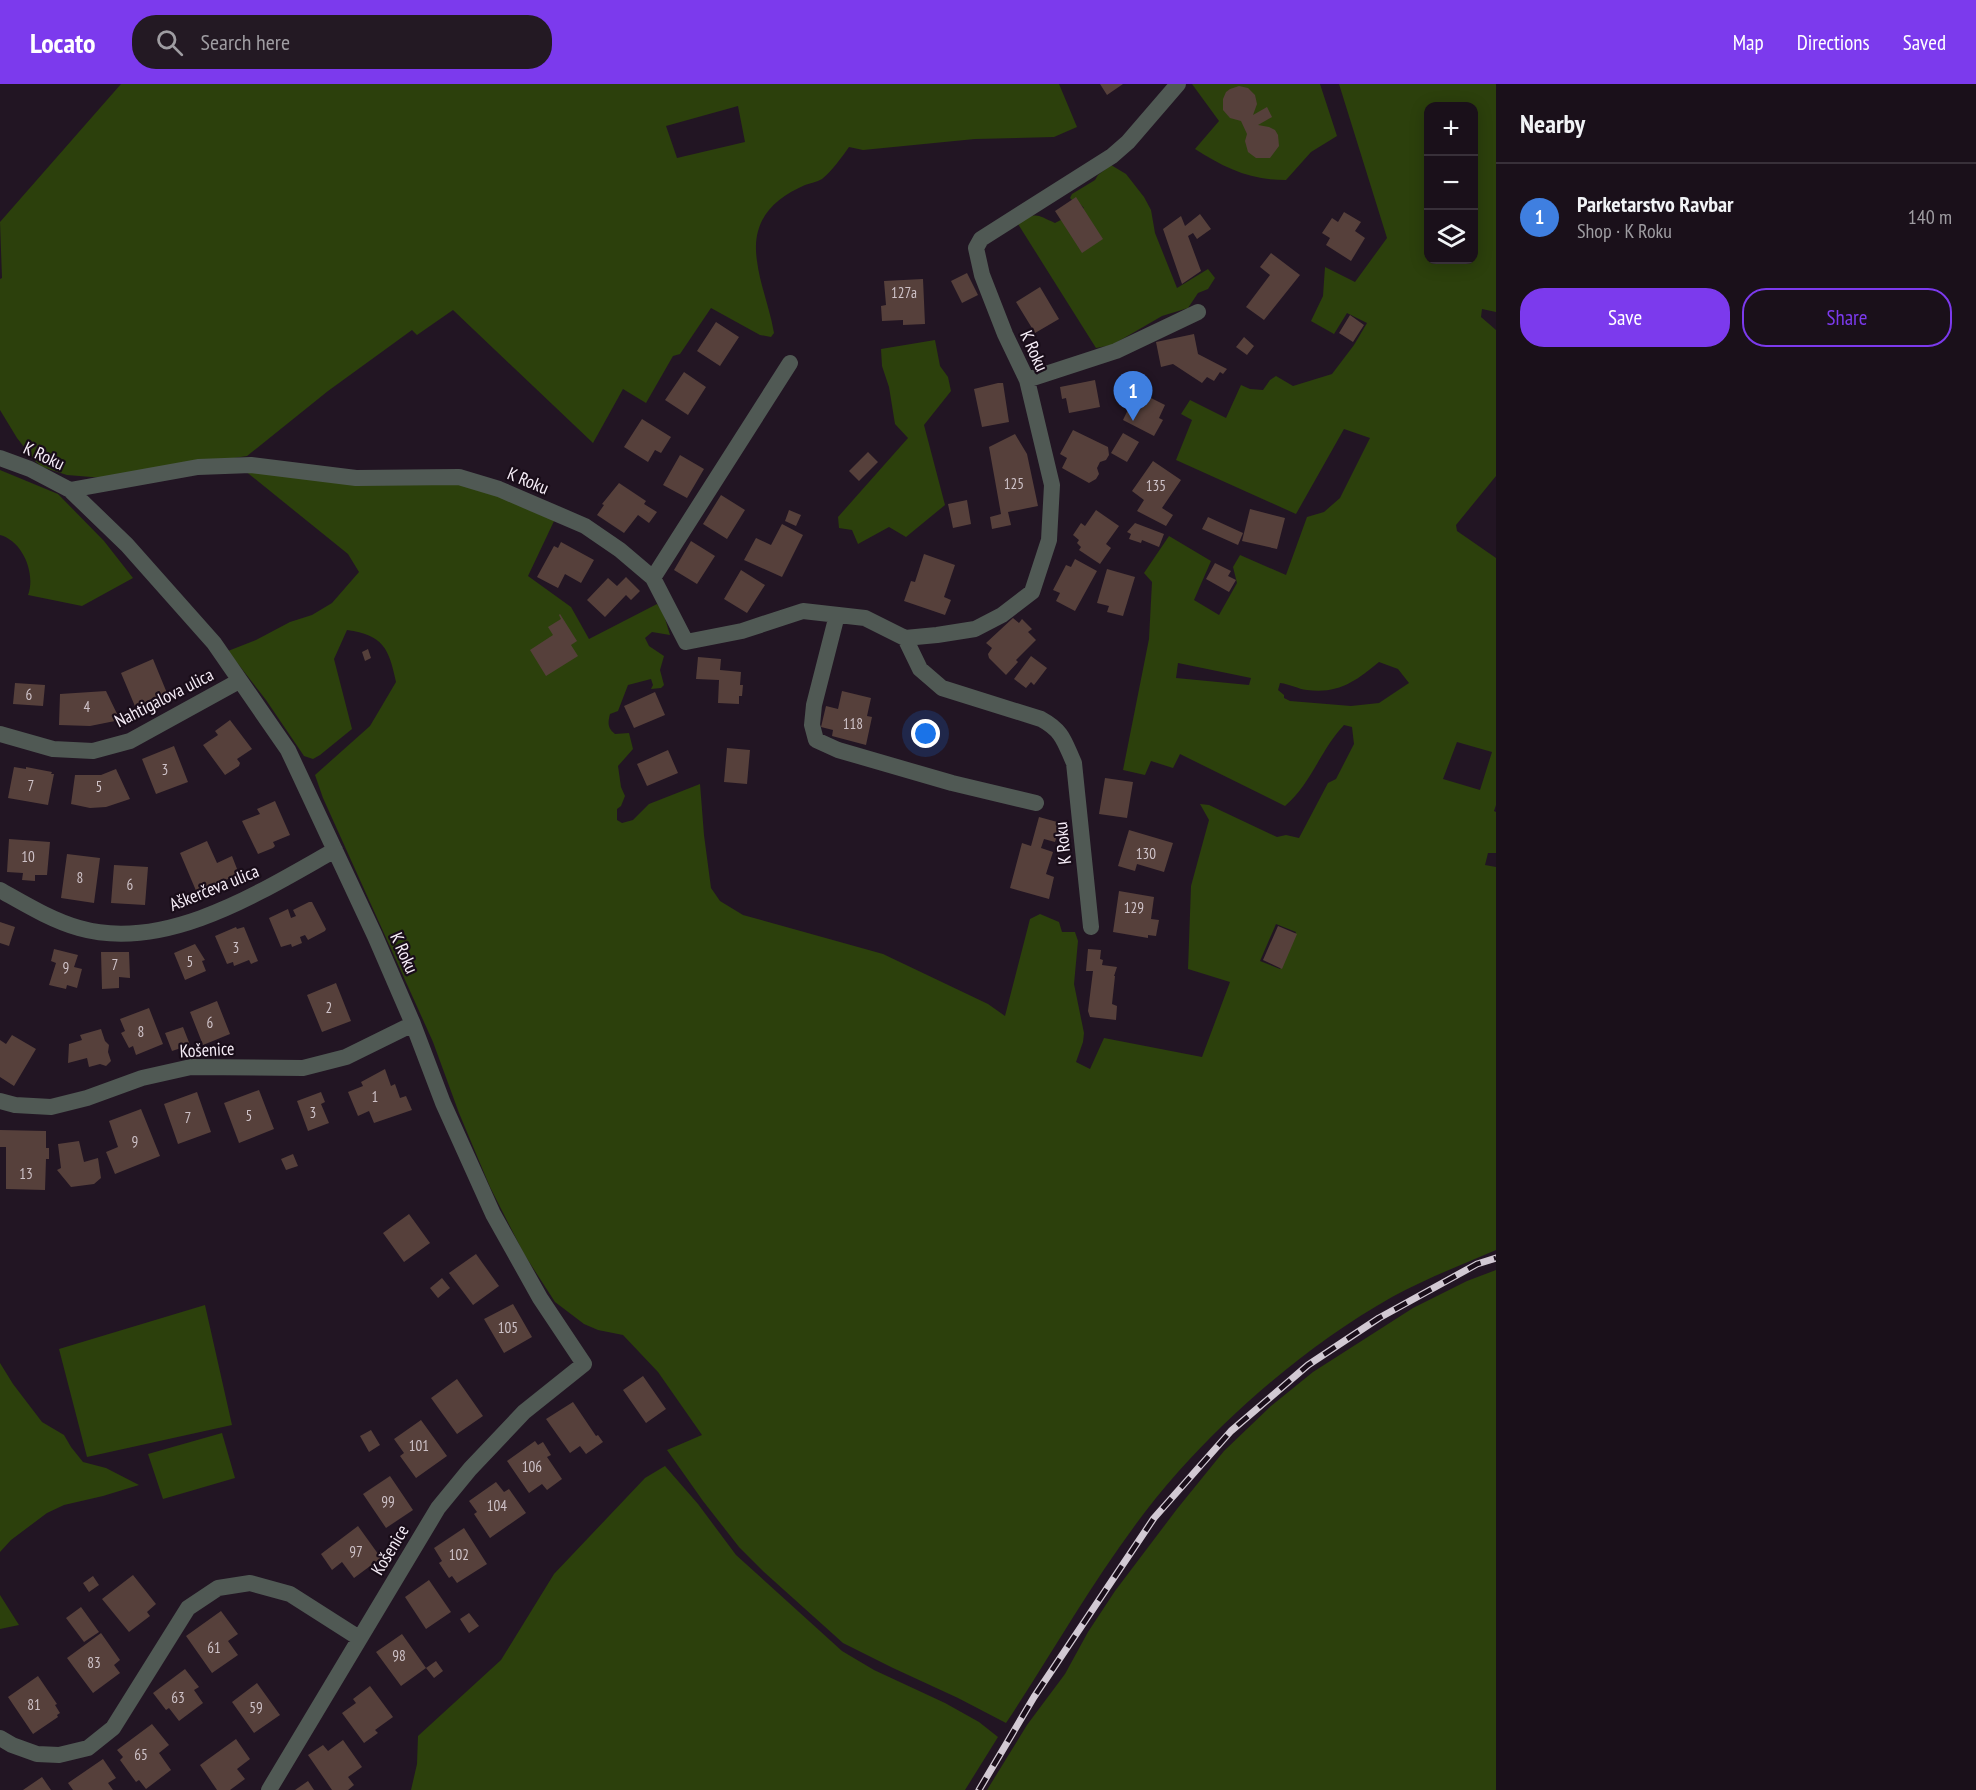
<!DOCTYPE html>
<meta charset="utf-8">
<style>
:root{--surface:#1a101a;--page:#231923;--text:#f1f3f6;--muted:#9f9da2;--line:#383039;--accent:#7c3aed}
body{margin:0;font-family:"PT Sans Narrow",sans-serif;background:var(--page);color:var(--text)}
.controls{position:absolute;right:18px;top:18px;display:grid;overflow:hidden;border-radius:12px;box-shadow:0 3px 15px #0003}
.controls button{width:54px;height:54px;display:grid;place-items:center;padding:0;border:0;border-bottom:2px solid var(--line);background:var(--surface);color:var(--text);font:30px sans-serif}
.you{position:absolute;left:926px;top:650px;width:21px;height:21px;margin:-15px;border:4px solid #fff;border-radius:50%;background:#1a73e8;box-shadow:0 0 0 9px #1a73e833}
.badge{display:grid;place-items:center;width:39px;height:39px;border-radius:50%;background:var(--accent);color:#fff;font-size:20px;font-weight:700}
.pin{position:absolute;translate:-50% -50px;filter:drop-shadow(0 2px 3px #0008)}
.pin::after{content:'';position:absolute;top:32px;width:21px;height:18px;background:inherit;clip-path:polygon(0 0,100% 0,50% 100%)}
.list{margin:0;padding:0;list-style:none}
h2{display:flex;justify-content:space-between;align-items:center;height:78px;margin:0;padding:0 24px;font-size:26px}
h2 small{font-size:20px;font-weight:400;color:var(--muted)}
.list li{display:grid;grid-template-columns:39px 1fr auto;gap:18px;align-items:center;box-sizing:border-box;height:108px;padding:0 24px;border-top:2px solid var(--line)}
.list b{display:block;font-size:22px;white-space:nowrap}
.list p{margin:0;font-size:20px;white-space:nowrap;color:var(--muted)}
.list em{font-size:20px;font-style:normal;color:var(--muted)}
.actions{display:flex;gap:12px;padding:18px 24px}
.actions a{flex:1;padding:14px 0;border:2px solid var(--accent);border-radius:24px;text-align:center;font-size:21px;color:var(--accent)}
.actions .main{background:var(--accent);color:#fff}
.icon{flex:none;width:33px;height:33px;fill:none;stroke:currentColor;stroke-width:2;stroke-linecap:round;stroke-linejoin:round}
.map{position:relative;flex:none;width:1496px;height:1706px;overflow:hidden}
header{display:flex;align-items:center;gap:36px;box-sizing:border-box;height:84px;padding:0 30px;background:var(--accent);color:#fff}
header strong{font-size:28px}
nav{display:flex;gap:33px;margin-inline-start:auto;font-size:21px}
.search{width:420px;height:54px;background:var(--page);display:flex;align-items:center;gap:15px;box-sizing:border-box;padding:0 21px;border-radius:24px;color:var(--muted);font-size:22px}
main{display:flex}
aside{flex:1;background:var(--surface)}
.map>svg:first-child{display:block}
.green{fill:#2c400c;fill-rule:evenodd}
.building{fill:#56403b}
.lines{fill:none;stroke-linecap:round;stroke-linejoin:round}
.minor{stroke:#505954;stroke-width:16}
.rail-casing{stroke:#d2c9d3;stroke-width:7}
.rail{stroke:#190d19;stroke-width:4.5;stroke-dasharray:14;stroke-linecap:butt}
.labels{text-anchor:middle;stroke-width:4.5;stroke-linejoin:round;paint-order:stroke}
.number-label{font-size:15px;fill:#cec2c8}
.street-label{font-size:18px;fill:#f6edf7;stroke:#190d19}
</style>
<header>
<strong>Locato</strong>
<div class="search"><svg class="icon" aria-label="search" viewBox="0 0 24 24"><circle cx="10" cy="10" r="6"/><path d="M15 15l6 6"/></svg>Search here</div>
<nav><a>Map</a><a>Directions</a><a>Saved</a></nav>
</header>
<main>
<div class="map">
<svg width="1496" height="1706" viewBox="0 0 1496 1706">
<rect width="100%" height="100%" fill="#221523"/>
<path class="green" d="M121,0H1059L1077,43L1054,53L975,55L863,66L849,63C841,74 833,86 822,95C817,98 810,99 805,101C771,116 751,138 757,177C760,201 770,225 774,249L771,253L760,251L711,224L680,270L673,272L646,319L623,305L593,359L453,226L417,251L412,246L328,307L247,372L104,394L67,391L42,383L35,377L17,354L0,326V195L2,194L0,138ZM738,22L745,58L677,74L666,42Z
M1192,0H1320L1337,52L1311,68L1286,96C1249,96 1225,84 1195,65L1219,37Z
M1339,0H1496V228L1482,225L1481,233L1496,246V392L1456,441L1457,447L1496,474V721L1494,727L1496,728V769H1488L1485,781L1496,783V1166C1461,1181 1425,1195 1392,1213C1314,1257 1238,1321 1178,1388C1112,1462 1061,1556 1006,1639L958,1614L893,1584L843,1559L764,1488L739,1463L703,1417L667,1366L702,1351L658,1288L623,1251L598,1246L584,1240L555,1218L524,1170L490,1103L459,1029L433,958L323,714L315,691L370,642L396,598C389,564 383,551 347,546L334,575L352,645L320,671L313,675L304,672L266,616L228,567L256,556L290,538L312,531L332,519L359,488L348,470L244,386L470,401L555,435L528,492L571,523L589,555L657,520L663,528L670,551L652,548L645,554L649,562L664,572L660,586L664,601L661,604L651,605L653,601L651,595L628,601L618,627L610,630C608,638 607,644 615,650L629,649L633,665L618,682L621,703L625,712L621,722L617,725V736L622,739L633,736L649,720L700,700L704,751L711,804L720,817L743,831L883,870L988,920L1005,932L1030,835L1040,830L1059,838L1062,848H1075L1078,857L1074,900L1084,949L1083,958L1076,978L1090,985L1104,954L1202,973L1230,898L1188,885L1191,802L1209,736L1200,720L1209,721L1277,753L1286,751L1299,754L1328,699L1336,695L1354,660L1352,643L1344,641C1321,665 1311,700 1285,722L1180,670L1173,684L1151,677L1145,691L1123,686L1149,555L1152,498L1144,489L1169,452L1211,477L1194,516L1219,531L1237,499L1233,483L1240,471L1286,491L1307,433L1324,428L1340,414L1370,354L1344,345L1296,430L1176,376L1192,336L1181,330L1190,316L1226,334L1241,301L1250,305L1263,306L1270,296L1276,292L1293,302L1332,290L1354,261L1367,239L1347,229L1334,250L1311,237L1323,212L1325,183L1355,198L1387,154ZM1428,22H1474V176H1428ZM1379,578L1398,585L1409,599L1379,619L1351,622L1290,617L1284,614V611L1278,606L1280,599C1290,600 1298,605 1307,606C1339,610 1356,597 1379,578ZM1178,579L1251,594L1249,601L1176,594ZM1457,658L1492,668L1480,706L1443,695ZM1276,840L1296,848L1280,885L1260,877Z
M1111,81L1126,90L1144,113L1151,126L1155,149L1177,204L1208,185L1215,194L1208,205L1198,209L1188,224L1162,232L1112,261L1096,264L1018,140C1037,127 1036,131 1055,139L1084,124L1078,118L1072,116L1070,114L1072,110L1095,96L1098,91Z
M935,256L940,282L948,293L951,307L924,341L945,421L906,453L889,443L858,460L852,446L839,444L838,433L908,354L895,340L889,303L882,282L881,265Z
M0,386L58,410L104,457L133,494L82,522L28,511C36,490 23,457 0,451Z
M1496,1186V1706H987L1027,1641L1065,1590L1088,1548L1115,1507L1177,1425L1224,1367L1271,1322L1313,1288L1413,1224L1467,1197Z
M205,1221L232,1341L87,1373L59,1265Z
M0,1279L13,1300L42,1338L64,1351L71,1363L83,1378L106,1384L139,1401L103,1412L64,1421L47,1429L11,1456L0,1468Z
M222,1349L235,1394L163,1415L148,1370Z
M665,1382L698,1420L736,1471L842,1567L874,1586L945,1619L979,1638L998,1653L965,1706H411L417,1680L418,1652L501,1576L554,1490L645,1394Z
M0,1511L19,1541L0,1545Z"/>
<path class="building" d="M1100,0H1123L1107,11Z
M1239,2L1248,4L1255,11L1257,20L1253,31L1267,23L1272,33L1258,41L1269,43L1275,46L1278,51L1279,62L1270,74H1256L1248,68L1245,57L1247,50L1241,37L1230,34L1223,26V15L1226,8L1230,5Z
M1076,113L1103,155L1082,169L1055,127Z
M1344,128L1361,138L1355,147L1365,154L1351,177L1326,161L1330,154L1322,149L1332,134L1338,138Z
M1200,130L1211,145L1197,155L1193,149L1188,152L1201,187L1182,200L1163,145L1181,132L1185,142Z
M1271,169L1300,191L1264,236L1246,223L1270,191L1260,183Z
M967,189L978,211L962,219L951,197Z
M923,195L925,240L903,241V236L882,237L881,222L886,221L884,197Z
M1040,203L1059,235L1035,249L1016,218Z
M1350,231L1364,241L1353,258L1339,249Z
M716,238L739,253L720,282L697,267Z
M1194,250L1198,270L1227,285L1223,290L1220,288L1214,297L1207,293L1202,299L1173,280L1161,283L1156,258Z
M1244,253L1254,262L1247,271L1236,263Z
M684,288L706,303L688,331L665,316Z
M1095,296L1100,323L1069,329L1066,314L1062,315L1060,303Z
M998,299H1003L1009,338L982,343L974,305Z
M1137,307L1165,321L1159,334L1163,336L1154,352L1123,336Z
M642,335L671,353L661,369L655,366L648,378L624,363Z
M1073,346L1108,363L1109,371L1106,376L1100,378L1097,384L1099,390L1096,395L1089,399L1062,384L1067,374L1060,370Z
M1123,349L1139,358L1127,378L1111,369Z
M1015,350L1027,370L1038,422L1008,428L1011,441L992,445L990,433L1001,430L989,363Z
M868,368L878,378L859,397L849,387Z
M680,371L704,385L687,414L663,401Z
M1153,377L1181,396L1162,424L1173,431L1166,442L1137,427L1144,416L1132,407Z
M619,399L646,417L644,420L657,428L649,439L638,431L624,449L597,431L604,421L602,420Z
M721,411L745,426L727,455L703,440Z
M967,416L971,440L953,444L948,420Z
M1250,425L1285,434L1277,465L1242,457Z
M789,426L801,431L796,442L785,437Z
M1096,426L1119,442L1106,460L1111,464L1100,480L1079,466L1081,463L1077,459L1079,456L1073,451L1081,439L1085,442Z
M1208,433L1243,449L1238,461L1202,445Z
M1135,439L1164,450L1159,463L1142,456L1141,459L1129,455L1131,450L1127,448Z
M782,440L803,451L782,493L744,476L756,454L771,461Z
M691,457L715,472L697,500L674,486Z
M561,458L594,476L581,499L565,490L558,504L537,493L554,462L558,464Z
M924,470L955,481L944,513L951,516L945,531L904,517L911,497L915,498Z
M1075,475L1097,487L1075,527L1056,517L1060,509L1053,506L1066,481L1071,483Z
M1215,479L1231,487L1228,492L1236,496L1229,508L1206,495Z
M1107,485L1135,493L1123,532L1107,528L1109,522L1097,519Z
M741,486L765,501L747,529L724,515Z
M626,493L640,507L631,516L626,511L605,533L587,516L608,494L617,502Z
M560,530L577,557L571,561L578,572L546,592L530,566L553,551L548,543L561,535L559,531Z
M1013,534L1019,539L1022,535L1032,545L1028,548L1036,556L1016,576L1018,578L1006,591L989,574L988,570L992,564L986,559Z
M368,565L371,574L365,577L362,568Z
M1031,572L1047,584L1034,601L1031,598L1026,604L1014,595Z
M698,573L721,575L720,586L741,588L740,601H743L742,612H739V620L718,619L719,596L696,595Z
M153,575L169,614L137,627L121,589Z
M15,599L45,601L43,622L13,620Z
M106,607L120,636L90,642L59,641L60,610Z
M842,607L871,614L867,632L872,633L866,661L832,652L833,646L821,643L826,622L838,625Z
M655,608L665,631L634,644L624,622Z
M230,636L252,665L237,675L240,679L239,682L225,691L203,661L218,651L215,647Z
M174,662L188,698L156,710L142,675Z
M727,664L750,666L747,700L724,698Z
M668,666L678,689L647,702L637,680Z
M14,683L26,685V683L52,688L51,690H54L48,721L8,714Z
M116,685L130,715L106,723L90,724L71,720L75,691H101Z
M1105,694L1133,698L1127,734L1099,730Z
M275,717L290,751L273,758L275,762L273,764L258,770L242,737L260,730L257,725Z
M1039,733L1061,739L1055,758L1044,755L1041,764L1053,768L1046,790L1054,793L1049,815L1010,804L1022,759L1031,762Z
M1129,746L1173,759L1164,788L1137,780L1135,787L1118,782Z
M9,755L50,758L47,791H35V797L22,796L23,789L7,788Z
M207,757L217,779L232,772L239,790L197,809L180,769Z
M67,770L100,774L94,819L61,814Z
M114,781L148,783L145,821L111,819Z
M1119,807L1154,813L1151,835L1159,836L1156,852L1148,851V854L1113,848Z
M309,818H312L326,845L325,847L308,856L305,851L300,853L302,859L292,863L291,860L281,863L269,834L288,825L291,834L296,832L293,826Z
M0,838L15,843L9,862L0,859Z
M1278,842L1297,850L1282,885L1263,876Z
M236,843L237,845L244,843L258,877L251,880L249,876L234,882L233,878L227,880L215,852Z
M195,860L205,876L202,877L206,887L185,896L174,869Z
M54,865L78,871L74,883L82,885L77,904L67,901L66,905L49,901L56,879L51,877Z
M1088,865L1101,866L1100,875L1103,876L1102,881L1117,883L1114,892H1115L1112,920L1117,922L1116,936L1090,933L1088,927L1093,887H1086Z
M101,868H129L130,894L119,893V904L102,905Z
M336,899L351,937L322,948L307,911Z
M217,917L230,950L203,961L190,928Z
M149,924L163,960L136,971L133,962L129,964L121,949L125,947L120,935Z
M183,943L190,961L172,967L165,949Z
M101,945L105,957L109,961L108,968L111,977L106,982L100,980L89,983L87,974L68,979L69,960L82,956L80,951Z
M12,951L36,965L14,1002L0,993V956L6,960Z
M385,985L391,1002L395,1000L400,1014L406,1012L412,1026L374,1039L369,1027L358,1032L348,1008L363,1002L361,998Z
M259,1006L274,1045L239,1059L224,1019Z
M197,1008L211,1048L178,1060L164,1020Z
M321,1008L325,1018L321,1020L329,1039L308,1047L297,1017Z
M141,1025L160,1072L115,1090L106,1068L118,1063L109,1037Z
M0,1046L46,1047V1064H49V1075H46L45,1106L6,1105V1063H0Z
M79,1057L84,1078L98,1074L101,1094L94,1100L71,1103L57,1086L61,1084L58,1060Z
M293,1070L298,1082L286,1086L281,1075Z
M409,1130L430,1159L404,1178L383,1149Z
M476,1170L499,1202L473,1221L449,1189Z
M442,1194L450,1204L438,1214L430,1204Z
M513,1220L532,1253L504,1269L484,1235Z
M643,1292L666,1325L646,1339L623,1306Z
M457,1295L483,1332L457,1350L431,1314Z
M573,1318L596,1352L598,1351L603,1358L586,1370L580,1362L570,1369L546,1335Z
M421,1336L447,1372L416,1394L400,1372L404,1369L394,1355Z
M371,1346L380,1361L369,1368L360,1352Z
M535,1357L538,1361L543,1358L551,1371L547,1373L562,1395L547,1406L542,1400L529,1409L507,1377Z
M390,1392L413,1426L386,1444L363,1410Z
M496,1398L504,1408L509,1405L526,1429L490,1454L474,1430L477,1428L469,1417Z
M358,1442L381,1474L354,1494L342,1478L332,1486L321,1470Z
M464,1444L487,1480L457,1499L452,1492L449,1494L439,1479L442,1477L434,1464Z
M133,1491L156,1520L147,1528L150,1532L129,1548L102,1515Z
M93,1492L99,1501L89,1508L83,1499Z
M429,1496L451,1528L426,1545L405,1513Z
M81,1523L99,1548L84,1558L66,1534Z
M221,1527L238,1550L228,1557L238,1571L212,1589L186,1552Z
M469,1529L479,1542L469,1549L460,1535Z
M101,1549L120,1576L114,1581L120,1589L93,1609L67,1574Z
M402,1550L426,1584L401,1602L376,1568Z
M436,1577L443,1587L434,1594L426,1584Z
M185,1585L199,1603L194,1606L203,1619L179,1637L169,1624L166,1626L153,1609Z
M38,1592L57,1620L55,1621L60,1629L57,1631L58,1633L33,1650L8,1613Z
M257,1599L280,1631L254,1649L232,1618Z
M370,1602L393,1633L375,1646L378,1649L364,1659L342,1629L356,1619L353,1615Z
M152,1640L169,1661L159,1669L171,1686L146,1705L139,1696L136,1698L120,1676L123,1673L117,1666Z
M236,1655L250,1675L237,1685L245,1695L230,1706H217L200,1681Z
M343,1656L362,1683L348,1693L354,1701L348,1706H332L308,1671L323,1661L328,1667Z
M103,1675L116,1694L108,1699L113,1706H73L68,1699Z
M42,1693L51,1706H23Z
M308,1697L314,1706H295Z"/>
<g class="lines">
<path class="minor" d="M1027,296L1116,267L1198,228
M0,374L30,385L70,406
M653,494L790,279
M837,531L814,621L812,641L816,656L838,666L952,699L1036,719
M905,554L920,585L942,604L1041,635C1063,647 1064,657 1074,679L1091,843
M0,650L53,665L93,667L130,657L239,597
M0,806C25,820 51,836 79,844C166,869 262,807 335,766
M0,1017L15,1021L51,1023L87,1014L142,994L191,983L303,984L346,973L413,940
M0,1654L12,1661L37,1670L59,1671L88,1664L113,1644L188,1524L218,1504L250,1499L290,1510L359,1554
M269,1706L438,1424L470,1385L524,1328L584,1280L540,1214L493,1130L443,1019L413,940L375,852L288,666L214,559L127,461L70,406L198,383L251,381L356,394L459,393L499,405L585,442L620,466L653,494L686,558L742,547L803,527L865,534L905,554L937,551L975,545L1002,531L1032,508L1049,456L1052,401L1027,296L1005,250L982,191L976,164L981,155L1112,72L1128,58L1178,0"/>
<defs>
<path id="rail" d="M979,1706L1034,1613L1154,1434L1231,1347L1308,1281L1379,1234L1477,1180L1496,1174"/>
</defs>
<use href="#rail" class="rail-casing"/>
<use href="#rail" class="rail"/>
</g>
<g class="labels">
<g class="number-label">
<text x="904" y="214">127a</text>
<text x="1014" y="405">125</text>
<text x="1156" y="407">135</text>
<text x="29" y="616">6</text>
<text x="87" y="628">4</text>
<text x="853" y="645">118</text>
<text x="165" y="691">3</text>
<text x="31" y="707">7</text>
<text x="99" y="708">5</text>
<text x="1146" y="775">130</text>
<text x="28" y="778">10</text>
<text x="80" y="799">8</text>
<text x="130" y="806">6</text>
<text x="1134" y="829">129</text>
<text x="236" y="869">3</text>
<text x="190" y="883">5</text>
<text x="115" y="886">7</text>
<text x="66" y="889">9</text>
<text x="329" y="929">2</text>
<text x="210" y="944">6</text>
<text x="141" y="953">8</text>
<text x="375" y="1018">1</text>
<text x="313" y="1034">3</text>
<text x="249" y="1037">5</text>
<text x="188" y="1039">7</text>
<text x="135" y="1063">9</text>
<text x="26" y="1095">13</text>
<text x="508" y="1249">105</text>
<text x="419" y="1367">101</text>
<text x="532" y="1388">106</text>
<text x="388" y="1423">99</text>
<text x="497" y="1427">104</text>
<text x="356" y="1473">97</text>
<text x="459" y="1476">102</text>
<text x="214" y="1569">61</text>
<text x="399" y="1577">98</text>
<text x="94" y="1584">83</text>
<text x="178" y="1619">63</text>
<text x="34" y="1626">81</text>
<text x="256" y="1629">59</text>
<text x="141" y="1676">65</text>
</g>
<g class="street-label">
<text transform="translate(1034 267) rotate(66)" y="6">K Roku</text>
<text transform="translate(44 372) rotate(25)" y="6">K Roku</text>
<text transform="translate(528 397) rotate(23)" y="6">K Roku</text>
<text transform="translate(164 614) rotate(-27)" y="6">Nahtigalova ulica</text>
<text transform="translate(1063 759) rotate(-96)" y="6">K Roku</text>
<text transform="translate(214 804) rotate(-22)" y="6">Aškerčeva ulica</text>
<text transform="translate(404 869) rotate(66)" y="6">K Roku</text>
<text transform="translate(207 966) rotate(-3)" y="6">Košenice</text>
<text transform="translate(390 1466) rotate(-59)" y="6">Košenice</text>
</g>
</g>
</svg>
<div class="controls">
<button>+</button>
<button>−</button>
<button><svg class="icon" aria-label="layers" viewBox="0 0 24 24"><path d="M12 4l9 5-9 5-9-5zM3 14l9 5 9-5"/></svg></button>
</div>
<div class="you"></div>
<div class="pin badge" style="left:1133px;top:337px;background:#3f7fe0">1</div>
</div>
<aside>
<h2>Nearby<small></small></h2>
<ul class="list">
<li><span class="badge" style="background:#3f7fe0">1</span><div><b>Parketarstvo Ravbar</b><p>Shop · K Roku</p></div><em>140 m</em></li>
</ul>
<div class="actions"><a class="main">Save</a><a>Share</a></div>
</aside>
</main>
